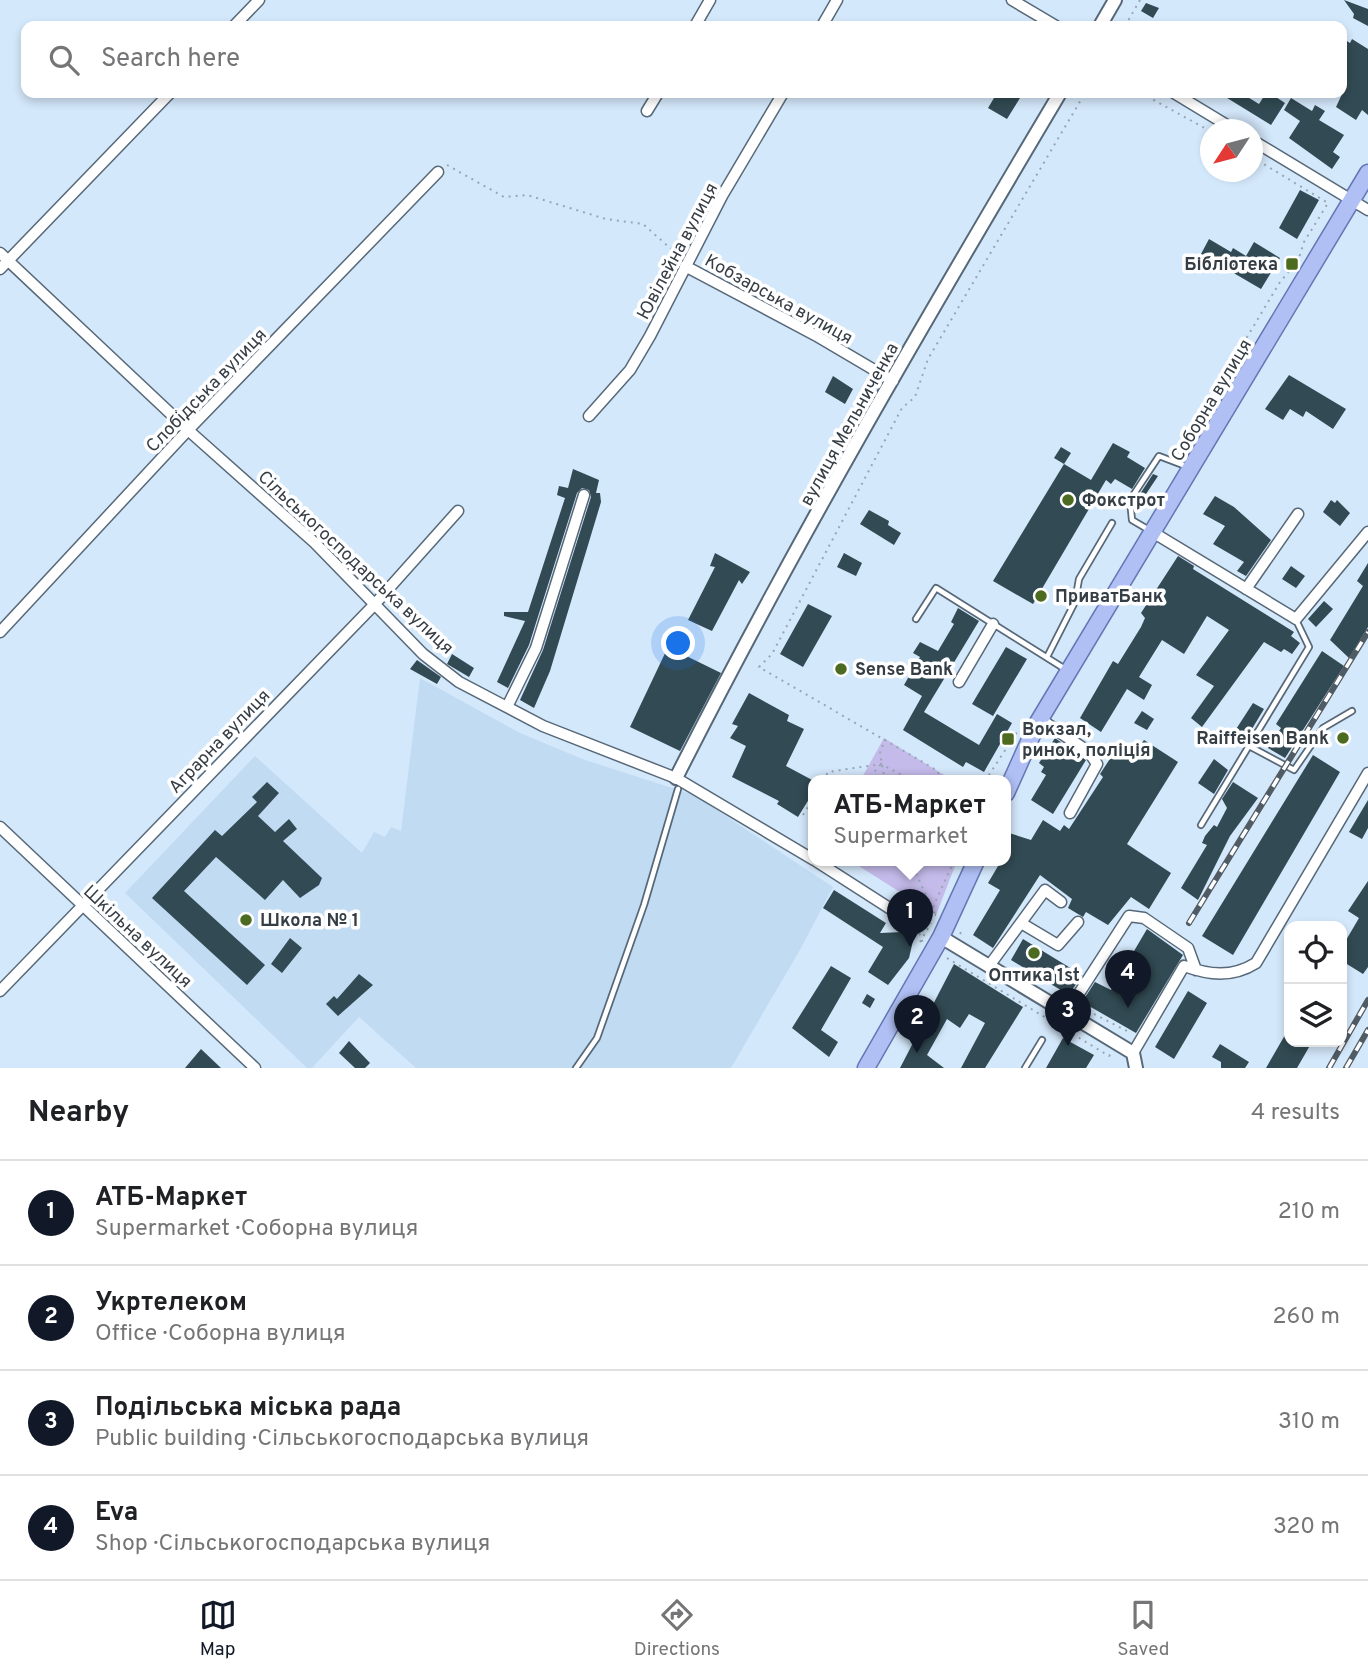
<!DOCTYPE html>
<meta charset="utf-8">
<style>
:root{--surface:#fff;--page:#f2f2f2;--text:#202124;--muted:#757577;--line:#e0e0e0;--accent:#111827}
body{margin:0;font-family:Overpass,sans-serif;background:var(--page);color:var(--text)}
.controls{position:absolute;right:21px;bottom:21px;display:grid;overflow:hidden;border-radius:14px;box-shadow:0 4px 10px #0003}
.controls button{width:63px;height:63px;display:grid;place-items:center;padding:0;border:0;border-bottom:2px solid var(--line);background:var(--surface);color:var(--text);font:35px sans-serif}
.compass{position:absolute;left:1200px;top:119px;width:63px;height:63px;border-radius:50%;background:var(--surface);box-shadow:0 4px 10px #0003;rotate:234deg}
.you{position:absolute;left:679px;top:644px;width:24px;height:24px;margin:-18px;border:5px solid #fff;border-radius:50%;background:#1a73e8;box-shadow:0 0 0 10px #1a73e833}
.badge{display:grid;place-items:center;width:46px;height:46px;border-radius:50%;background:var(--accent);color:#fff;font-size:23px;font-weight:700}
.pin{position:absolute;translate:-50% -58px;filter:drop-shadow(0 2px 4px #0008)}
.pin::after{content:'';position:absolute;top:37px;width:24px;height:21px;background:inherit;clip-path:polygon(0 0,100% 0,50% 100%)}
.popup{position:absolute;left:808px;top:775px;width:203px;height:91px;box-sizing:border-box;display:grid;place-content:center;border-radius:14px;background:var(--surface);filter:drop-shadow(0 2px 5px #0005);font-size:23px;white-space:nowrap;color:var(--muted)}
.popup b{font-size:26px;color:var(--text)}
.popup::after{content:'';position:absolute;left:50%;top:100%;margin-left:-14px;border:14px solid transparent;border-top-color:var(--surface)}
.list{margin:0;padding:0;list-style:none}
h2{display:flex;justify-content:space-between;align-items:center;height:91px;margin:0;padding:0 28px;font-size:30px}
h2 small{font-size:23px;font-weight:400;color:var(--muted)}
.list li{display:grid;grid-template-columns:46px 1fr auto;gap:21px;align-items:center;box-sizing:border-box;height:105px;padding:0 28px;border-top:2px solid var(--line)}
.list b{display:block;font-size:26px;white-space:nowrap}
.list p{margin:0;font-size:23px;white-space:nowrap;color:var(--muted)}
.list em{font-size:23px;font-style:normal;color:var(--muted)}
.icon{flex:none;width:38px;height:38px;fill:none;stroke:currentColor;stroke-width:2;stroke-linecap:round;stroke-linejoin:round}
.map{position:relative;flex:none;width:1368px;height:1068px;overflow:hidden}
.search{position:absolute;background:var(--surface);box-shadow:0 4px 10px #0003;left:21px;right:21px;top:21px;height:77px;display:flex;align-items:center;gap:18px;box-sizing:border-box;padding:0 24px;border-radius:14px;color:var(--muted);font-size:26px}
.sheet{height:511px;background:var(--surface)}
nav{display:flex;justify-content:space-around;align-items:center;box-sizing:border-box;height:98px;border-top:2px solid var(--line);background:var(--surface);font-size:19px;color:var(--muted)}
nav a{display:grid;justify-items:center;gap:4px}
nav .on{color:var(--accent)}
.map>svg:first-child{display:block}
.built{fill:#c1dbf2}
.green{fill:#c4bbea}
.building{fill:#324a53}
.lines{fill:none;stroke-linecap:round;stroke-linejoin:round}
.service-casing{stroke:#576878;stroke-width:8}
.minor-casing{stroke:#576878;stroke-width:13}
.tertiary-casing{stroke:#576878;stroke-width:16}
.primary-casing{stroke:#6477b3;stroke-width:19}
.path{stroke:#97a6b4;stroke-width:2;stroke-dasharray:2 5;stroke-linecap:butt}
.service{stroke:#fff;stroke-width:4.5}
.minor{stroke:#fff;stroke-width:10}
.tertiary{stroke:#fff;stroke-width:12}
.primary{stroke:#b0c0f5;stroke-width:16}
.rail-casing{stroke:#515b64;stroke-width:6}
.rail{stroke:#fff;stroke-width:3.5;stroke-dasharray:10;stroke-linecap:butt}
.poi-dot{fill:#4d6b20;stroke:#fff;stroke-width:2.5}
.labels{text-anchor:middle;stroke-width:7;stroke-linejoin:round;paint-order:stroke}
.street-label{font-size:18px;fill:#363e45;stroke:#fff}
.poi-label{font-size:18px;font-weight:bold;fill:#363e45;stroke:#fff;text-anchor:start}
</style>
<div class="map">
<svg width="1368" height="1068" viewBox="0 0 1368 1068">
<rect width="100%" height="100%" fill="#d4e8fb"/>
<path class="built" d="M420,678L520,733L585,760L694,795L833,887L801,948L731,1068H416L359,1017L312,1068H307L125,893L255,756L362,853L374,832L385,837L391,827L401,831Z"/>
<path class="green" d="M884,738L954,781H860Z
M851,861H957L936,915Z"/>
<path class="building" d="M1344,0L1368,9V26L1353,18L1354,14Z
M1146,3L1159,8L1153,18L1141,11Z
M1342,38L1350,43L1352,39L1368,49V115L1362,110L1356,120L1336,107L1343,92Z
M997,93H1023L1007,119L988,108Z
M1219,93H1241L1259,104L1266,93H1270L1285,103L1271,125Z
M1291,98L1312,111L1315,105L1325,111L1319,120L1344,135L1333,152L1340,157L1332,169L1289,138L1300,121L1284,110Z
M1300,190L1319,200L1297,239L1279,228Z
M1209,239L1231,252L1233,248L1246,256L1254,242L1280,258L1261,289L1201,254Z
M1289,375L1346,409L1333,429L1306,411L1303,417L1290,409L1283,420L1265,409Z
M833,376L853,389L845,404L825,392Z
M1113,443L1130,452L1127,457L1145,468L1132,489L1115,479L1111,484L1106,480L1033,604L993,581L1064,464L1091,480Z
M1061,447L1071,453L1064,464L1054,458Z
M573,469L599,480L596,493H600L601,502L550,671L534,708L520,700L543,650L591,497L589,490L582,488L577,493L529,645L508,688L497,682L525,621L504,616V612H528L565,498L557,495L559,486L568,488Z
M1153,474L1158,476L1144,497L1140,494Z
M1215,496L1234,507L1271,540L1246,576L1237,571L1244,562L1213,544L1225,526L1203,514Z
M1331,500L1335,503L1337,500L1350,513L1340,526L1323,512Z
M869,510L889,521L888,525L901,533L894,545L860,524Z
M715,553L750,572L742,584L739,580L712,631L688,620L715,567L710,566Z
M844,553L862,563L856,576L837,567Z
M1178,556L1194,566L1193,569L1294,632L1291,636L1300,643L1292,654L1284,649L1281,652L1264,642L1202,727L1191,718L1214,686L1196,675L1229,630L1207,616L1184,654L1162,640L1139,677L1152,685L1144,700L1127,689L1101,732L1080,718L1113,661L1118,664L1141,627L1145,618L1141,613Z
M1368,563V627L1349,658L1330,640L1363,586L1357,581Z
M1291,566L1305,576L1296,588L1282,579Z
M1324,601L1333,609L1316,627L1308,619Z
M808,604L832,616L803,667L780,654Z
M958,608L979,621L924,712L979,745L997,714L1012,723L984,772L966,762L963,767L903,730L922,696L904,685L920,657L913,653L920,642L938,651L954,624L951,622Z
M668,647L721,673L680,751L630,727Z
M1006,647L1027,659L993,716L972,704Z
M1322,651L1344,666L1285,758L1268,748L1281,728L1276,724Z
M452,654L474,668L469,677L447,664Z
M417,660L441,677L437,684L410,669Z
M749,693L789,715L787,721L804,729L786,766L814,781V791L798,817L777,804L779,801L732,777L746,746L730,738L738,726L732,724Z
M1253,703L1264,709L1241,747L1229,740Z
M1142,711L1154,719L1147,730L1134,723Z
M1055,738L1086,760L1053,814L1031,800L1046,775L1041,772L1044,767L1039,763Z
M1144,740L1178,762L1127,844L1171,873L1149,909L1131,897L1108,925L1086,912L1083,917L1068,908L1072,899L1040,875L993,948L973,935L1000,890L988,883L1001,861H1006V832L1031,840L1043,820L1060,831L1064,825L1069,829L1103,777L1100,774L1121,742L1138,749Z
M1313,755L1340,772L1233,955L1202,936Z
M1214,759L1228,770L1214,794L1198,783Z
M267,782L279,793L258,816L275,832L289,819L297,829L283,841L322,878L319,885L300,898L283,880L265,900L216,857L184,891L265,965L247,985L152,898L215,830L222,836L257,802L252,797Z
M1233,782L1258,798L1230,836L1198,900L1181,888L1207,845L1202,843L1205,836L1214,825L1217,827L1227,808L1222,799Z
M1368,800V828L1362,839L1349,832Z
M1368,881V967L1363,974L1342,961V947L1359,918L1348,911Z
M834,890L886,923L880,933L903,932L910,935L913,941L909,958L888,985L868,972L883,947L823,908Z
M1147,929L1183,955L1136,1033L1082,1002L1095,982L1111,990Z
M290,938L302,948L282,973L271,964Z
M1023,939L1082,975L1069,995L1011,960Z
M954,964L1023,1007L985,1068H961L985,1023L969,1014L960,1028L947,1019L927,1055L944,1068H900Z
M831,966L851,978L821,1030L838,1042L829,1057L792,1028Z
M359,974L373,985L338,1016L326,1004L334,996L337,999Z
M1188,991L1207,1003L1174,1059L1155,1047Z
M867,994L875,999L870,1008L862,1003Z
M1289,1028V1042H1312L1297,1068H1266Z
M1063,1038L1094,1055L1086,1068H1046Z
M349,1041L370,1063L365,1068H355L339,1053Z
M1220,1044L1249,1062L1245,1068H1221V1062L1212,1057Z
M201,1049L221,1068H185Z"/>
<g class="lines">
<defs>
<path id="service" d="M1149,530L1132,520L1130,500L1159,456L1188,467
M916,619L936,588L1065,669
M1047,657L1075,602L1079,579L1112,523
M1249,746L1294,770L1323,728L1352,711
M1201,825L1309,647L1296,620
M576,1068L597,1038L644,905L678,789
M1025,1068L1042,1040"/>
<path id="minor" d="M1012,0L1056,26
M234,26L259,0
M695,26L710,0
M822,26L837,0
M1174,93L1235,130
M647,111L658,93
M1252,140L1368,210
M0,253L188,430L315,543L423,654L459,682L543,726L676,778L814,860
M685,266L815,335L893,381
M0,269L170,93
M589,416L630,370L650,336L722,196L783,93
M1154,533L1296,619L1368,532
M1246,589L1298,514
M0,632L188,430L438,172
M959,682L993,624
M507,707L536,648L584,495
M1040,719L1089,752L1097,764L1070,813
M0,827L255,1068
M816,861L897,913
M1021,923L1058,945L1078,922
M989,966L1045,890L1061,902
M0,991L374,605L458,511
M1067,1012L1129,916L1144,918L1188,948L1196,970
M1133,1053L1184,966C1209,975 1232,978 1256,963L1368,773"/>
<path id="tertiary" d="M1100,26L1115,0
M676,778C794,544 927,317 1060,93
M941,937L1133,1053L1136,1068"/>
<path id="primary" d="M1006,793L1037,724L1368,173
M866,1068L941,937L976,861"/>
</defs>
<use href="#service" class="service-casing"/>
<use href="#minor" class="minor-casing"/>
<use href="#tertiary" class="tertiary-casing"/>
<use href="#primary" class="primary-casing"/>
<path class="path" d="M1125,26L1140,0
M1141,93L1210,131
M447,165L504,197L527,195L606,219L643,224L679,256
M1186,448L1197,421L1280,282L1298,261L1304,242L1328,203L1252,157
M823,781L828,772L881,764L913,781
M857,781L869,778L881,764
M885,781L880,753L885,739
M939,781L938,771L759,667L772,654L902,408L915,397L928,359L1085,93
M985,781L1019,729
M803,815L814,797
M910,861L935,914
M933,907L954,861
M907,912L936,915
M901,923L919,933L923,943
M960,934L963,929
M920,942L931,923
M947,958L1109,1056L1112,1053
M1094,1014L1127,1031L1125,1034"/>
<use href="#service" class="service"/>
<use href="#minor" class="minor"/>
<use href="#tertiary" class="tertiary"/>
<use href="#primary" class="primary"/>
<defs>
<path id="rail" d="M1189,923L1368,632
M1329,1068L1368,1000
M1346,1068L1368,1030"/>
</defs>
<use href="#rail" class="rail-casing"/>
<use href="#rail" class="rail"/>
</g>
<g class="poi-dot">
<rect x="1285" y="257" width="14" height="14" rx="3.5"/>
<circle cx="1068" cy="500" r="7"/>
<circle cx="1041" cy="596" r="7"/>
<circle cx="841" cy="669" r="7"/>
<circle cx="1343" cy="738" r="7"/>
<rect x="1001" y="732" width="14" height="14" rx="3.5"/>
<circle cx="246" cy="920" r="7"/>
<circle cx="1034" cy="953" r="7"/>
</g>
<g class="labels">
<g class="street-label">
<text transform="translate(677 251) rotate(-62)" y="6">Ювілейна вулиця</text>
<text transform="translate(779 299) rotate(29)" y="6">Кобзарська вулиця</text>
<text transform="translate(206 390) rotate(-46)" y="6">Слобідська вулиця</text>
<text transform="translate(1211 400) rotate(-59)" y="6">Соборна вулиця</text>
<text transform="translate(849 424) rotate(-61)" y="6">вулиця Мельниченка</text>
<text transform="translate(356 562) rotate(43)" y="6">Сільськогосподарська вулиця</text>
<text transform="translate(219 741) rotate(-46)" y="6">Аграрна вулиця</text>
<text transform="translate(138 936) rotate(43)" y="6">Шкільна вулиця</text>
</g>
<g class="poi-label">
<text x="1278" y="270" text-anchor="end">Бібліотека</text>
<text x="1082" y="506">Фокстрот</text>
<text x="1055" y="602">ПриватБанк</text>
<text x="855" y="675">Sense Bank</text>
<text x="1022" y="735">Вокзал,<tspan x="1022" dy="21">ринок, поліція</tspan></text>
<text x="1329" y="744" text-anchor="end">Raiffeisen Bank</text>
<text x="260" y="926">Школа № 1</text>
<text x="1034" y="981" text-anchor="middle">Оптика 1st</text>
</g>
</g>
</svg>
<div class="controls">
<button><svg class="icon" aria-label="locate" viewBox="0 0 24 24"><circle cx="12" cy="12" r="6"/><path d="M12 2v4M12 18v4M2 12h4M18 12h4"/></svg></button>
<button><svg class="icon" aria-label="layers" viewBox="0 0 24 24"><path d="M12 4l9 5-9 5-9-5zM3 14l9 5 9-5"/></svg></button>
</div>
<svg class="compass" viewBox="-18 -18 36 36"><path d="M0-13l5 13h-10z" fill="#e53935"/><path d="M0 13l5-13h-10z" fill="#757577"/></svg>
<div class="you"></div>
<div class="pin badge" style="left:910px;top:947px">1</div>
<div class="popup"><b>АТБ-Маркет</b>Supermarket</div>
<div class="pin badge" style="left:917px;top:1053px">2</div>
<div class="pin badge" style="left:1068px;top:1046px">3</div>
<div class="pin badge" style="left:1128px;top:1008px">4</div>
<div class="search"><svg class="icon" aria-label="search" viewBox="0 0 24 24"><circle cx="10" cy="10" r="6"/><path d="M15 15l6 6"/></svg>Search here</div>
</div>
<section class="sheet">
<h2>Nearby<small>4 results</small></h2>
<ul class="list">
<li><span class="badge">1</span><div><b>АТБ-Маркет</b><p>Supermarket · Соборна вулиця</p></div><em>210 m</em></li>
<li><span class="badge">2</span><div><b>Укртелеком</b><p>Office · Соборна вулиця</p></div><em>260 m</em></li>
<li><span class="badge">3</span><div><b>Подільська міська рада</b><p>Public building · Сільськогосподарська вулиця</p></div><em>310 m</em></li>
<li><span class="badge">4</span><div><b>Eva</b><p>Shop · Сільськогосподарська вулиця</p></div><em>320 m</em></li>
</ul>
</section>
<nav>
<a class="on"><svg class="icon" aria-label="map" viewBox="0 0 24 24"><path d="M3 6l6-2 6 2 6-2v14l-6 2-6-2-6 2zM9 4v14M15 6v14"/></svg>Map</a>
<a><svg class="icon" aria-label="directions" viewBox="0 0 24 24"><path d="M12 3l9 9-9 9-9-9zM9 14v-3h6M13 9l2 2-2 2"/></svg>Directions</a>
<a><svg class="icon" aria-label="saved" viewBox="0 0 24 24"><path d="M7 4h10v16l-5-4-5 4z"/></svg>Saved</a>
</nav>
